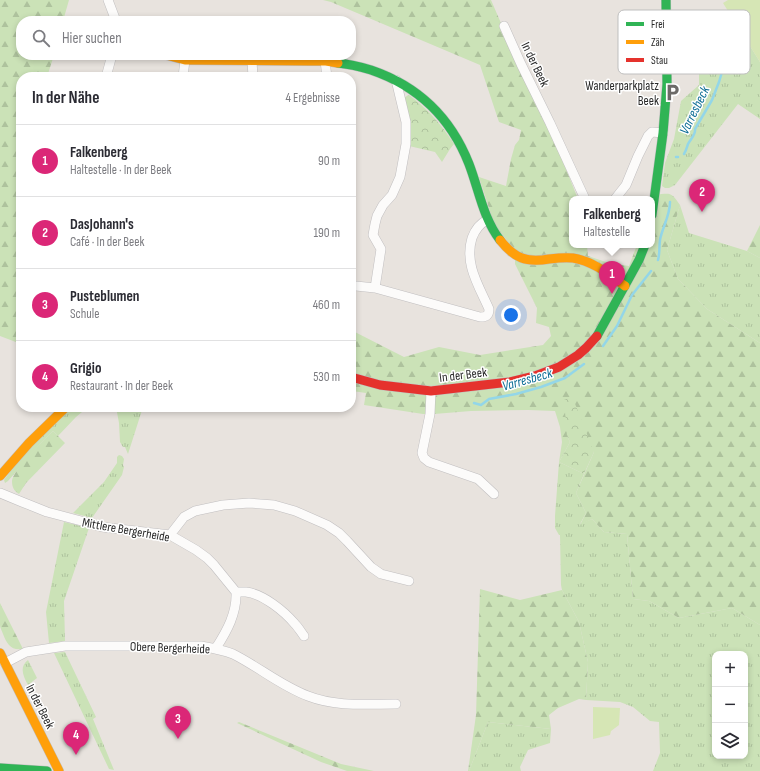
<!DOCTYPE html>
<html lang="de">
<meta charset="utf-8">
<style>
:root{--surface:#fff;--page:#f7f7f7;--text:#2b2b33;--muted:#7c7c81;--line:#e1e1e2;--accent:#db2777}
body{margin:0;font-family:"Sofia Sans Condensed",sans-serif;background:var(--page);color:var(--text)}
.controls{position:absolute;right:12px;bottom:12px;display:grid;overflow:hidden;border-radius:8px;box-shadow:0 2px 6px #0003}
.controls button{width:36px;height:36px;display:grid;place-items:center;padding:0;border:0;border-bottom:1px solid var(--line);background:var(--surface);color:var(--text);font:20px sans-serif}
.you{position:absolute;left:511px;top:315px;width:14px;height:14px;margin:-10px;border:3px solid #fff;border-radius:50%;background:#1a73e8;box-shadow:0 0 0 6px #1a73e833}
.badge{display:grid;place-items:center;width:26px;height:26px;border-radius:50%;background:var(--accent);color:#fff;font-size:13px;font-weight:700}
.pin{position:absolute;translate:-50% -33px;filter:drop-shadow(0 1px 2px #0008)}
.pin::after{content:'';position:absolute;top:21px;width:14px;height:12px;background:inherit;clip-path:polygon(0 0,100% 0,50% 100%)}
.popup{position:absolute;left:569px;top:196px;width:86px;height:52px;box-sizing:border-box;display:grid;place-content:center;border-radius:8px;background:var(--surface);filter:drop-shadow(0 1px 3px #0005);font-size:13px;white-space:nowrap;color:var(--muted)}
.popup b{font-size:15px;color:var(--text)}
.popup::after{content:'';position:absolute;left:50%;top:100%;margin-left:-8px;border:8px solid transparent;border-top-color:var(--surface)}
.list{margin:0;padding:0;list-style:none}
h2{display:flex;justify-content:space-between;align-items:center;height:52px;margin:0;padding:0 16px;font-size:17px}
h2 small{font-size:13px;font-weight:400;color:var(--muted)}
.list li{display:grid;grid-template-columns:26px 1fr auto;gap:12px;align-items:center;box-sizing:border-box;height:72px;padding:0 16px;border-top:1px solid var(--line)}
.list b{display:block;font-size:15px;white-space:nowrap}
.list p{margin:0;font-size:13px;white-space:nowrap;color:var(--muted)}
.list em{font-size:13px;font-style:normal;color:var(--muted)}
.icon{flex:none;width:22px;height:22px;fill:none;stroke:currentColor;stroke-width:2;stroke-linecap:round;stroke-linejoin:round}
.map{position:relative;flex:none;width:760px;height:771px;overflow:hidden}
.search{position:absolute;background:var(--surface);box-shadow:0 2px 6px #0003;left:16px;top:16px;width:340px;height:44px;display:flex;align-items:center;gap:10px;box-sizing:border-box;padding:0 14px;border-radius:16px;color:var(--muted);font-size:15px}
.panel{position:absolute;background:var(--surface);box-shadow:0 2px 6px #0003;left:16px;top:72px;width:340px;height:340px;border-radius:16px}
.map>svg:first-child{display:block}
.grass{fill:url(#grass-tufts);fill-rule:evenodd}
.forest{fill:url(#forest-firs)}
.park{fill:url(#park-crowns)}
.pitch{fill:#d6e6b5}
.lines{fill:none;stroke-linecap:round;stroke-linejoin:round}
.stream{stroke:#93d6e8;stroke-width:2.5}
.street-casing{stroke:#c1bfc0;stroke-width:10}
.fast-casing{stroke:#c1bfc0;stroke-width:10}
.slow-casing{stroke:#c1bfc0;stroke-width:10}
.jam-casing{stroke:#c1bfc0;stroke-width:10}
.street{stroke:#fcfbfa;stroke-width:9}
.fast{stroke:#30b455;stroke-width:9}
.slow{stroke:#ff9f0a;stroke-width:9}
.jam{stroke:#e5322d;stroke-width:9}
.labels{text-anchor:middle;stroke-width:3;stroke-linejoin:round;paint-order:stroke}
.street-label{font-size:13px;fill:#292929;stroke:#fff}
.poi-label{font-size:13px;fill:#292929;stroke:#fff;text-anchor:end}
.water-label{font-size:14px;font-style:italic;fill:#0f6e96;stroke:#fff}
.key{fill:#fff;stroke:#bfbfbf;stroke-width:1}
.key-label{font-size:11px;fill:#292929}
</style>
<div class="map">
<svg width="760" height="771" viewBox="0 0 760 771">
<defs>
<pattern id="grass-tufts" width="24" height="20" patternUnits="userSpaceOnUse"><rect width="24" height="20" fill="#cbe2b7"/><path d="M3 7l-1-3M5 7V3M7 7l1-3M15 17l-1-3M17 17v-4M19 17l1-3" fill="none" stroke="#aec29d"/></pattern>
<pattern id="forest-firs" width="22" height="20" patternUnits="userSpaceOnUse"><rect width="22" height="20" fill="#cbe2b7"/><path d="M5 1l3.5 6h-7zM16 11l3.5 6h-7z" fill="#aec29d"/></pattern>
<pattern id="park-crowns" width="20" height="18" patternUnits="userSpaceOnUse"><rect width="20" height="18" fill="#cbe2b7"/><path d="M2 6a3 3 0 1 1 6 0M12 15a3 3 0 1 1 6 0" fill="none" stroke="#aec29d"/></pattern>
</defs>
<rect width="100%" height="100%" fill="#e8e3de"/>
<path class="grass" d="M735,22L760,62V119L738,104L675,185L669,188H665L662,186L665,163L674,139L681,101L699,85V51L710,46L709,40Z
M680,205L689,233L747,251L760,258V343L707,309L678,279L667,250Z
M72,407H88L76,417L58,436L53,431L41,443L8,481L5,483L4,480L26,451Z
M116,407H143L128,454L125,447H123L120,442L119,423Z
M119,455L122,456L124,459L123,465L124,467L122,475L92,518L73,513L104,482L117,463V457Z
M559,462L584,474L576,493L586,513L580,524L592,519L604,532L627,534L633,599L649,601L679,618L732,608L760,625V771H653L660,753L659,722L650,721L633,707L620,702L586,700L588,662L579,622L562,590L561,585L560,535H559L555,528V516ZM715,654H745V756H715Z
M64,522L89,528L64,601L65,641L49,643L46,612Z
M65,652L96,717L93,719L114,770L109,769L54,653Z
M28,660L37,678L28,685C23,676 19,667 28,660Z
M488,722L551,729L550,743L528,750L520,767L521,771H469Z"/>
<path class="forest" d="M0,0H69L63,21H21V55H54L47,77H21V344L0,336Z
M323,0H491L519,65L548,124L578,199H572V245H587L588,256L609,263L629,266L637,245H652V199L655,195C671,193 671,192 680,205L667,250L678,279L707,309L760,343V625L732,608L679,618L649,601L633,599L627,534L604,532L592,519L580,525L586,513L576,493L594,452L567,436L570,442L559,462L562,442L560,427L555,411L528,410L471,411L434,414H423L364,405L366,393L352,391V401H351V330L404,357L439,347L480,355L543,345L551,336L549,327L536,323L537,308L515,264V251L494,224L479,177L506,186L511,159L515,145L519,140L521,130L499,122L480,65L331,2Z
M760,225V258L747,251Z
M53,431L65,443L26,483L19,494C14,491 12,487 12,481C13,470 44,440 53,431Z
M480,589L520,600L562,590L579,622L588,662L586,700L579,699L558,708L549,715L551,729L488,722L469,771H468L476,715Z
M0,603L23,649C11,651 7,644 3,634C2,631 0,628 0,625C0,617 0,610 0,603Z
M239,722L341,764L374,771H347L321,762L237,723Z"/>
<path class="park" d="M409,95C429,110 441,124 454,144L450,149L442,162L435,152L409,146L405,101V97Z
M572,396L594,452L584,474L559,462L570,442L567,436L564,400Z"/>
<path class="pitch" d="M728,0H760V62L723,3Z
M593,707L620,708L619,725L611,731L610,735L593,739Z"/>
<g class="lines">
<path class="stream" d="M684,154C686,151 687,147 688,144C691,138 696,135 695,129L712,100L719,82L724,65V62L718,53
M676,157H678
M658,260C660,253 659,247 660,240C662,228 670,216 670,202
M603,346L617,326L632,295L651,271
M474,403L481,405L489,399L516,394L541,387L565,378L584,364"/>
<defs>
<path id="street" d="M108,0L116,21
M504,26L521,64L550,123L585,199
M252,61L253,77
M325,61L327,77
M106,77L112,55
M183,77L185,60
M615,199L626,185L638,156L648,136L652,132L663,133
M356,286L375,288L480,317C486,317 489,316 489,309C479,286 464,264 472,238C475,230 479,224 487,220
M375,288L381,249L373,235L375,224L377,216L383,205L392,195L400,177L406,144V122L396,80
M431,391L430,414L422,453L424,458L429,462L478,479L494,494
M0,493L22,502L47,512L85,522L102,527L170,535L196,550L207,558L214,565L236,592C237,613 227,631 216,648
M170,535L184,517L195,511L223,505L249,503L274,505L295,511L327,525L339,533L347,541L371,567L381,574L409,581
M236,592C239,592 243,592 246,592C263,594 284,611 295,624C298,627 301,632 304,636
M5,663L26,652L65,646H201C212,648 223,650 233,654C259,667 281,686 308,696C336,707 366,704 396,704"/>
<path id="fast" d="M338,63C349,64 361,67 371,70C418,86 451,118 469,164C479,190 483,218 500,240
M652,215L663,133L667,84L666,0
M597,336L639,260L645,245
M0,768L47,771"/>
<path id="slow" d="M166,55L185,60L311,61H326L338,63
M500,240C514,258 526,263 549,259C557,258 565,257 573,258C593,261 610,275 625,286
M0,476L29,443L66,407
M0,653L59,771"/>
<path id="jam" d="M351,377L380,385L431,391L510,382L535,376L559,367L578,355L586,348L597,336"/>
</defs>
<use href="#street" class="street-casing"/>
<use href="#fast" class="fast-casing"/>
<use href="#slow" class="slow-casing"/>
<use href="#jam" class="jam-casing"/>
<use href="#street" class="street"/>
<use href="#fast" class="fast"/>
<use href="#slow" class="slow"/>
<use href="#jam" class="jam"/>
</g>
<defs>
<symbol id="parking-bare" viewBox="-9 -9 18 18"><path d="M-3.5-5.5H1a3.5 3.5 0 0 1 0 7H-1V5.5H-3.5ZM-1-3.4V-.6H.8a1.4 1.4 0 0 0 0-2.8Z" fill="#6c6a68" stroke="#fff" stroke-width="2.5" paint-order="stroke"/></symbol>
</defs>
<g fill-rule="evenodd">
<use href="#parking-bare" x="660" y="80" width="25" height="25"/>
</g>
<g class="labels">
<g class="street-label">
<text transform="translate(536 64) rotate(64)" y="5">In der Beek</text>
<text transform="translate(463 374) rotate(-7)" y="5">In der Beek</text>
<text transform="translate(126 529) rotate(10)" y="5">Mittlere Bergerheide</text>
<text transform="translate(170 647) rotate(2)" y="5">Obere Bergerheide</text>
<text transform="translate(41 706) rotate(63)" y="5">In der Beek</text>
</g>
<g class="poi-label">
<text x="659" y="90">Wanderparkplatz<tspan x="659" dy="15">Beek</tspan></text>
</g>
<g class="water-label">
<text transform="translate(694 110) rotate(-64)" y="5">Varresbeck</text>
<text transform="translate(527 379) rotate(-16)" y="5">Varresbeck</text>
</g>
</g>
<rect x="618" y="10" width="132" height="64" rx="6" class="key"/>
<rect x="626" y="22" width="18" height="4" fill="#30b455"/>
<rect x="626" y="40" width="18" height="4" fill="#ff9f0a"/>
<rect x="626" y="58" width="18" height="4" fill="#e5322d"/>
<g class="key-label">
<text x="651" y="28">Frei</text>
<text x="651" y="46">Zäh</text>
<text x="651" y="64">Stau</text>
</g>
</svg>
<div class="controls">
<button>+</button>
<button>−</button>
<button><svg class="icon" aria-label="layers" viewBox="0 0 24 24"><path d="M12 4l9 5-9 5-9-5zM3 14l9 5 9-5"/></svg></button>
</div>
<div class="you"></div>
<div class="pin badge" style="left:612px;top:294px">1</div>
<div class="popup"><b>Falkenberg</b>Haltestelle</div>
<div class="pin badge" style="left:702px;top:212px">2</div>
<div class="pin badge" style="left:178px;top:739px">3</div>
<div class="pin badge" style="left:76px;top:755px">4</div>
<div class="search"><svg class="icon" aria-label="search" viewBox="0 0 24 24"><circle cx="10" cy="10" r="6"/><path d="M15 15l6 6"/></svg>Hier suchen</div>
<section class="panel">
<h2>In der Nähe<small>4 Ergebnisse</small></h2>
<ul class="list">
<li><span class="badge">1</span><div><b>Falkenberg</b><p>Haltestelle · In der Beek</p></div><em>90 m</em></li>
<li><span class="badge">2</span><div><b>DasJohann's</b><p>Café · In der Beek</p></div><em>190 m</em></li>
<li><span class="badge">3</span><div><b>Pusteblumen</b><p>Schule</p></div><em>460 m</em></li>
<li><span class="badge">4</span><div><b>Grigio</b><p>Restaurant · In der Beek</p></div><em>530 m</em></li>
</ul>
</section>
</div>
